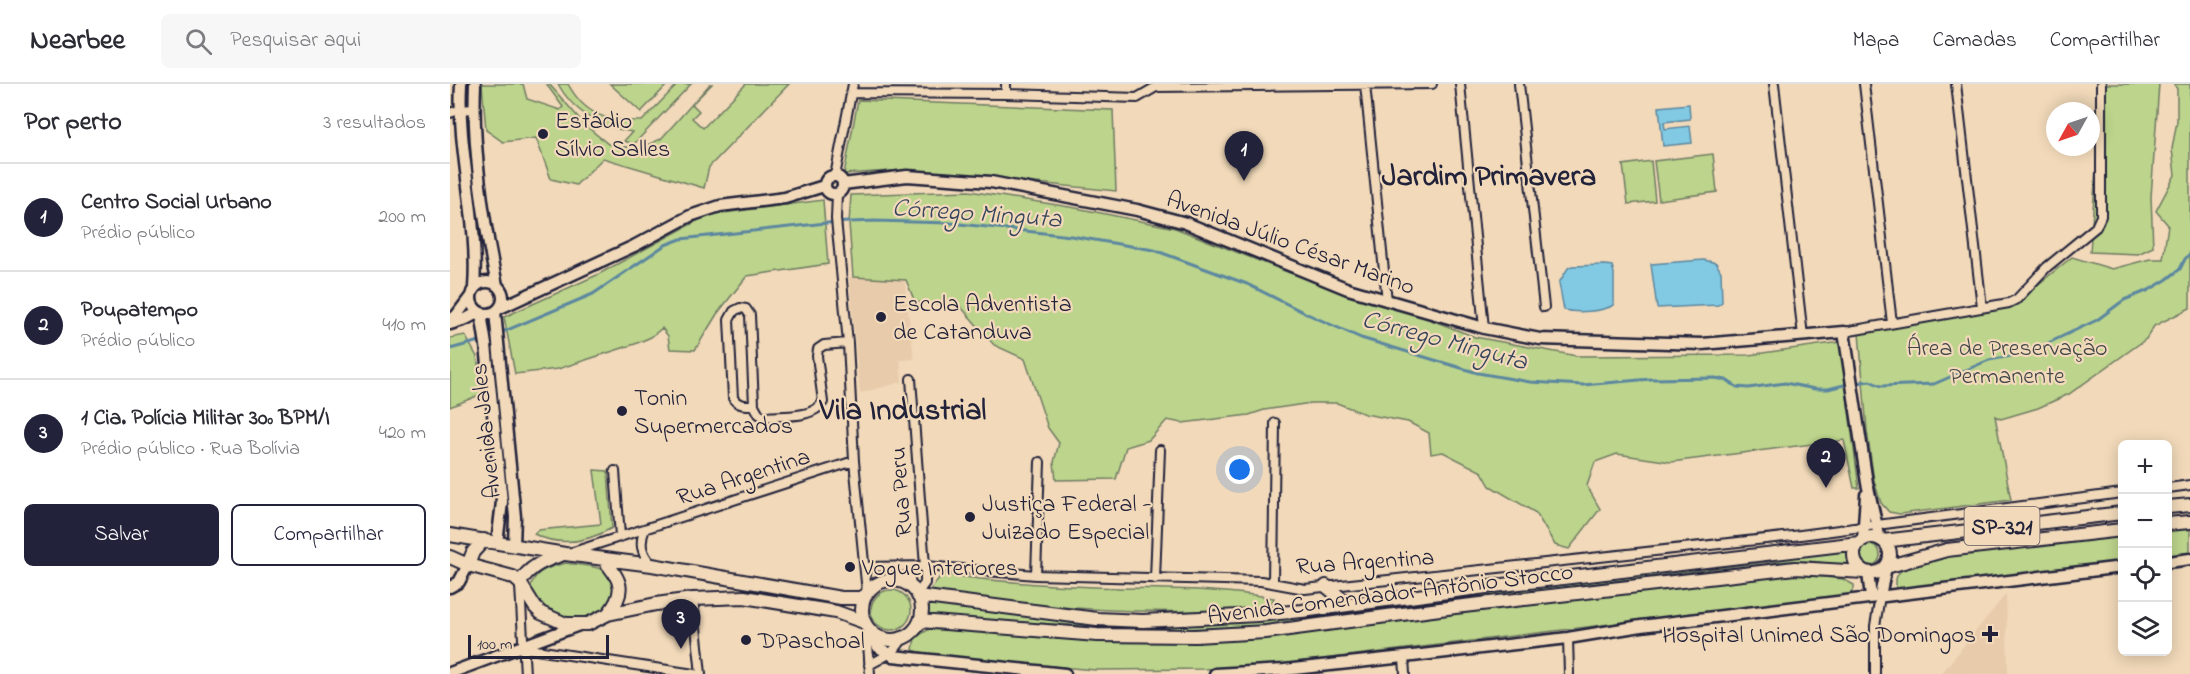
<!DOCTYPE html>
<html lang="pt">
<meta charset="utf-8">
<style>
:root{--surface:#fff;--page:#f7f7f7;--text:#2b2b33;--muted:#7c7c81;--line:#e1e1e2;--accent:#22223b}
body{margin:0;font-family:"Indie Flower",sans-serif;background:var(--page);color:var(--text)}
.controls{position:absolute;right:18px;bottom:18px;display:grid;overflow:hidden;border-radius:9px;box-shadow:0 3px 15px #0003}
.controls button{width:54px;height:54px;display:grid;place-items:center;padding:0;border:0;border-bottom:2px solid var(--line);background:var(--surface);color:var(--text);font:30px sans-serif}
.compass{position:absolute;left:1596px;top:18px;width:54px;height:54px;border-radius:50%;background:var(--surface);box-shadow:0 3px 15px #0003;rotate:230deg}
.scale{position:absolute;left:18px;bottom:15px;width:141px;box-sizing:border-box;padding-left:6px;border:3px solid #22223b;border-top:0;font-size:16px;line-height:21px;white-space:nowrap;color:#22223b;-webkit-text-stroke:4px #f1d9b9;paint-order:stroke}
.you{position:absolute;left:790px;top:386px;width:21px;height:21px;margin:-15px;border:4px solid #fff;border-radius:50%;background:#1a73e8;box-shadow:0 0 0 9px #1a73e833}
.badge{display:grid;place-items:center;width:39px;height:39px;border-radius:50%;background:var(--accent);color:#fff;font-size:20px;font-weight:700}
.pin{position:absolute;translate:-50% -50px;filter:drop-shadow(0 2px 3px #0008)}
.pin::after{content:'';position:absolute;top:32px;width:21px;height:18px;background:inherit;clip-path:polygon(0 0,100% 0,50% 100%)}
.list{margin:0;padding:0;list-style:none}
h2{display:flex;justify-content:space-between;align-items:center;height:78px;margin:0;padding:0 24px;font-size:26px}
h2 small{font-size:20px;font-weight:400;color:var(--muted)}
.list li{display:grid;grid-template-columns:39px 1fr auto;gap:18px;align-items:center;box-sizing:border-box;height:108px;padding:0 24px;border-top:2px solid var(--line)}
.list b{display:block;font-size:22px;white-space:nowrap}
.list p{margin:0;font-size:20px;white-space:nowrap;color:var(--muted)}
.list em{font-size:20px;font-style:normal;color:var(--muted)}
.actions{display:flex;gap:12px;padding:18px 24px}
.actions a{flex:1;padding:14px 0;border:2px solid var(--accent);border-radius:9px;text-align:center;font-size:21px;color:var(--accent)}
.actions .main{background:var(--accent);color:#fff}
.icon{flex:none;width:33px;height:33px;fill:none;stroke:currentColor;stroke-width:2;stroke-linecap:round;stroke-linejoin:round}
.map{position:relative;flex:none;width:1740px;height:590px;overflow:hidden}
header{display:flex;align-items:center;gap:36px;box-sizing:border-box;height:84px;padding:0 30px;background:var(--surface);border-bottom:2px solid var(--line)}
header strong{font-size:28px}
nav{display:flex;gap:33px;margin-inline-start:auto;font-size:21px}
.search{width:420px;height:54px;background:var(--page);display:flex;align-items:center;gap:15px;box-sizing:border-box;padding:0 21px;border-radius:9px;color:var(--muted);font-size:22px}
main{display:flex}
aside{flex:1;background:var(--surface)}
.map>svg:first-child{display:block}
.built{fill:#e8cbab}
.green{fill:#bcd48b;stroke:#6f7b63;stroke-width:1.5}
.water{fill:#82cae3;stroke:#5c87a0;stroke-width:1.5}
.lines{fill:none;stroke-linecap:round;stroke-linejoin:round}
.stream{stroke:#5c87a0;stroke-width:3}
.street-casing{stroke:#22223b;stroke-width:12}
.secondary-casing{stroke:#22223b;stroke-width:15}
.primary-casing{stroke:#22223b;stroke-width:16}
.street{stroke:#f1d9b9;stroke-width:8}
.secondary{stroke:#f1d9b9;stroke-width:10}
.primary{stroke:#f1d9b9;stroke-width:12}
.poi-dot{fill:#22223b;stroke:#f1d9b9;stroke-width:2}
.labels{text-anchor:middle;stroke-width:4.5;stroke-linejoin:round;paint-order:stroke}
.shield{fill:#f1d9b9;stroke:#605961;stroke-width:1.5}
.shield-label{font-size:22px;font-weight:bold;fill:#22223b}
.poi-label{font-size:24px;fill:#22223b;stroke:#f1d9b9;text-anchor:start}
.street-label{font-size:24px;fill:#22223b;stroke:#f1d9b9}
.park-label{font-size:24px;fill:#41464b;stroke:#f1d9b9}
.water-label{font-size:26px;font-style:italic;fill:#35445d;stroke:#f1d9b9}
.district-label{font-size:30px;font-weight:bold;fill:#22223b;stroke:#f1d9b9}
</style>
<header>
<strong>Nearbee</strong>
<div class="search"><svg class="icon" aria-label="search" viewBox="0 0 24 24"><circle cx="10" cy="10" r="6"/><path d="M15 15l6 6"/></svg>Pesquisar aqui</div>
<nav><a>Mapa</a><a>Camadas</a><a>Compartilhar</a></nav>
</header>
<main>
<aside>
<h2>Por perto<small>3 resultados</small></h2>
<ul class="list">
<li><span class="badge">1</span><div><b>Centro Social Urbano</b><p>Prédio público</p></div><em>200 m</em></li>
<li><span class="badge">2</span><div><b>Poupatempo</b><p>Prédio público</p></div><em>410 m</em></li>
<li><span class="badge">3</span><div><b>1 Cia. Polícia Militar 30º BPM/I</b><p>Prédio público · Rua Bolívia</p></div><em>420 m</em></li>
</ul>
<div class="actions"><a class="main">Salvar</a><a>Compartilhar</a></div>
</aside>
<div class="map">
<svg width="1740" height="590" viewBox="0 0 1740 590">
<rect width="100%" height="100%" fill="#f1d9b9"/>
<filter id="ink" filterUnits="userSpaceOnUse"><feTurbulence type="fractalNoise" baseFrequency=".0167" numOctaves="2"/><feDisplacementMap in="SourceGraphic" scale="12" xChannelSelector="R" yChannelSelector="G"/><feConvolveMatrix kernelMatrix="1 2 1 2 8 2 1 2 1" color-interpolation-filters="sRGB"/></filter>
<g filter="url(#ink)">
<path class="built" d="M399,193L454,194L464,275L450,276L452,298L410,309Z
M1556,510L1558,590H1491Z"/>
<path class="green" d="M32,0H73L77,15L110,26L113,23L97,1L99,0L135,41L158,60L188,65L211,55L260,0H262L242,20L249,27L242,34L253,44L296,0H339L259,83L254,104L153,74L126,101L101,95L86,54L53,58L36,46Z
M108,0H118C136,33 158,37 192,37L228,0H241L184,60L174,57L182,48C149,43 124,29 108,0Z
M160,0H218L191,28Z
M1652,0H1709L1701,113L1703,163L1688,170L1640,168Z
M1724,0H1740V224L1704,242L1696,255L1619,310L1588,324L1551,335L1545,332L1561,416L1450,430L1439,428L1431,419L1424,397L1417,346L1409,249L1564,220L1622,173L1662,185L1700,175H1713L1718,141L1706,127L1725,91L1722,65L1727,37V5Z
M408,16L663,26L666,107L456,86L394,90Z
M1263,70L1267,108L1209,116L1204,77Z
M1201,77L1205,117L1178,120L1173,81Z
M519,107L626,124L725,144L840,189L922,213L1025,253L1127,272L1299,271L1390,258L1409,404H1404L1394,356L1221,378L1167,370L1145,378L1137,402L1150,425L1119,465L1105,461L1086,429L1040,402L1032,388L993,368L981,370L979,349L958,338L915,330L887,319H861L814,326L799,331L732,339L717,336L699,356L676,363L666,395L606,396L604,378L609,359L598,344L575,275L544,261L511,223L465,218L456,196L403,193L399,139L401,111Z
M373,116L378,180L297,192L267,230L245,266L220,265L218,252L212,244L201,253L185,260L108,285L65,290L54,233L147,191L258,131Z
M15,251L27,273L32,310L0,323V254Z
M144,386L158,387L162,444C137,458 110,463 84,450L88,446L151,440Z
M1740,442V471L1718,473V444Z
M1672,449V479L1453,506L1446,504C1446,497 1445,491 1451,487C1469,472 1529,468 1554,465C1593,459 1633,454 1672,449Z
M1408 471a11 11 0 1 1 22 0a11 11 0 1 1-22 0Z
M1400,464V484C1368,475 1342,476 1309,479L805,542L707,546L478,533L480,516L703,542L786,539Z
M116,479C131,482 162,480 166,500C167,506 164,514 163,519L145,536L118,538L92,525L80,504C85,486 99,483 116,479Z
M492,490C551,499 610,502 669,504C721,505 773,505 824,514L820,522L816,524C736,530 658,528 578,520C547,517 514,514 483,507L481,505Z
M1346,490L1393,495L1404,501V505L1399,511L840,579L836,582L755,585L646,586L537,577L477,570L463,566L465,554L479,545L642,555L778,556L851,550L1262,497Z
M421 526a20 20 0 1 1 40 0a20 20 0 1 1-40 0Z"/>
<path class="water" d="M1239,20L1240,35L1214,38L1215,45L1240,42L1242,59L1213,62L1209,23Z
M1254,176L1266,179L1271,188L1272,218L1268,221L1207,224L1201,180Z
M1155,181L1162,182L1164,189V221C1152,228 1127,229 1114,226L1109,199L1118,184L1122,182Z"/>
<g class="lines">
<path class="stream" d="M50,249L143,210L215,161L231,155L376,139L425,137L500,139L621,152L704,166L797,200L855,229L911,254L1028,289L1080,298L1133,301L1201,295L1265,294L1276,296L1287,303L1298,304L1335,299L1365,305H1378L1398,300
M0,265L33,256
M1405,299L1420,297L1431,302L1484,300L1539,276L1577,269L1647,236L1674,216L1699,206L1716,196L1730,185L1735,175L1740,170"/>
<defs>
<path id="street" d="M915,0L937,217
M1010,0L1034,244
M1069,0L1094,223
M1324,0L1353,252
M1414,0L1442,239
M1506,0L1532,223
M403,9L556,10L687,14L706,3L982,0
M556,10V0
M0,29L9,26L24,25
M385,92L403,0
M387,110L386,135L398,259L404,377L417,509
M1394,248L1559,219L1567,215L1597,183L1646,143L1651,132V0
M461,295L475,482V499L467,510
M304,321C295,321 288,322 283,314L279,236L284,227L290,224L296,225L300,231L304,321L309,330L314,333C332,331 363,335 373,318L367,272L368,265L374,261L398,259
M165,387L170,452
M1718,404L1740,401
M195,445C189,459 191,469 202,481
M120,469L404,377
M448,482L460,494L461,503
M415,483L475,482L586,491L811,497L855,505L1343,452L1672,409
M586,491L590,378
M705,495L710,366
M823,499L825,339
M70,502L75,590
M243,515L251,590
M417,544L420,590
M1118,554L1119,590
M73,564L244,590
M954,573L955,590
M419,581C432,574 446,568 452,555
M1425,590V542L1430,512"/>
<path id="secondary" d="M11,0C7,68 29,135 24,204
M25,0C22,62 34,141 47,201
M375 101a9 9 0 1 1 18 0a9 9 0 1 1-18 0Z
M393,100L457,92L541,98L687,126L736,139L898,205L1034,244L1090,255L1252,260L1394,248L1417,399L1430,456
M21 214a16 16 0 1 1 32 0a16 16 0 1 1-32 0Z
M50,224L184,162L240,132L270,122L335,114L374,102
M45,228L65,433L64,461
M31,229L36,261L52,418L47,459
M0,236L6,232L21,212
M0,240L16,235L29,228
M1413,456L1416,411
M1718,478L1740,475
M1418,489L1421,513
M0,503L9,498L18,481
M1430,512L1436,483
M420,547L428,563L443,572L615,590
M0,589L129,541
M765,590L834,586L954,573L1118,554L1191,542L1672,483"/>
<path id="primary" d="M1718,423L1740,421
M1718,440L1740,438
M0,451L115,470L202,481L391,514H410L416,511
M1404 471a18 18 0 1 1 36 0a18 18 0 1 1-36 0Z
M1433,457L1672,429
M0,473L18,481L63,493L70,499L85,523L91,529L116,540H138L158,530L206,520L243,515L294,513L386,528L414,538
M153,475C171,495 177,507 158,530
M18,481L23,468L34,456
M1436,483L1497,466L1672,446
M412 526a30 30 0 1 1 60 0a30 30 0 1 1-60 0Z
M70,499C78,483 95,476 111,471
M876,502L898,520
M468,512L647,535L693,537L808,531L852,527L1036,503L1409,459
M470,537L647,551L745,552L816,548L1005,523L1345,484L1414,488"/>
</defs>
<use href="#street" class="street-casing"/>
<use href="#secondary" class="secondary-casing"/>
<use href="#primary" class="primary-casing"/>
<use href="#street" class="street"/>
<use href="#secondary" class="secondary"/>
<use href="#primary" class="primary"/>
</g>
</g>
<g class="poi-dot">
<circle cx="93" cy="50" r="6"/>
<circle cx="431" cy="233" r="6"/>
<circle cx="172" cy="327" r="6"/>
<circle cx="520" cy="433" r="6"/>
<circle cx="400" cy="483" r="6"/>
<path d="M1537 541h6v6h6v6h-6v6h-6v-6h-6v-6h6z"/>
<circle cx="296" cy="556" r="6"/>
</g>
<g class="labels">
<rect class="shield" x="1514.5" y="423" width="75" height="38" rx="4.5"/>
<g class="shield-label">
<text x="1552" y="450">SP-321</text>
</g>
<g class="poi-label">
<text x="105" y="44">Estádio<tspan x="105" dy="28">Sílvio Salles</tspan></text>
<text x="443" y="227">Escola Adventista<tspan x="443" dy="28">de Catanduva</tspan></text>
<text x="184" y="321">Tonin<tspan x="184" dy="28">Supermercados</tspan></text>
<text x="532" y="427">Justiça Federal -<tspan x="532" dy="28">Juizado Especial</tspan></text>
<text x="412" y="491">Vogue Interiores</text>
<text x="1526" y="558" text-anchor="end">Hospital Unimed São Domingos</text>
<text x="308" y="564">DPaschoal</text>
</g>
<g class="street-label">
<text transform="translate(841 158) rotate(20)" y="8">Avenida Júlio César Marino</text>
<text transform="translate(35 347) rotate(-96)" y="8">Avenida Jales</text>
<text transform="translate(293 392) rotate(-18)" y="8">Rua Argentina</text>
<text transform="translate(450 408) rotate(-94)" y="8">Rua Peru</text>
<text transform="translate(915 477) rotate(-4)" y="8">Rua Argentina</text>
<text transform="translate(940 509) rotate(-7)" y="8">Avenida Comendador Antônio Stocco</text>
</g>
<g class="park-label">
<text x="1557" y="271">Área de Preservação<tspan x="1557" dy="28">Permanente</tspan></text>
</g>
<g class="water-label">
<text transform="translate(527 128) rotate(4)" y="9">Córrego Minguta</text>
<text transform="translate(995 255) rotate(15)" y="9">Córrego Minguta</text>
</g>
<g class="district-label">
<text x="1039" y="101">Jardim Primavera</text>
<text x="453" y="335">Vila Industrial</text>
</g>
</g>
</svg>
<div class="controls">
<button>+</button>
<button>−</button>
<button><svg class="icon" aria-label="locate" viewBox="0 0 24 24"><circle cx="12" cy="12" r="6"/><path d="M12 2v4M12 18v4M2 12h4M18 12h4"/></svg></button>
<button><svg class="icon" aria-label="layers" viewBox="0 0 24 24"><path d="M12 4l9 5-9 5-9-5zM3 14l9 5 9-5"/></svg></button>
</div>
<svg class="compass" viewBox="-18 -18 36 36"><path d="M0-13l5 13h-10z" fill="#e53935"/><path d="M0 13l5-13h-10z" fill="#7c7c81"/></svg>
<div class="scale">100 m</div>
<div class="you"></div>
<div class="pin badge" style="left:794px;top:97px">1</div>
<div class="pin badge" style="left:1376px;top:404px">2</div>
<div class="pin badge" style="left:231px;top:565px">3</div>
</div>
</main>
